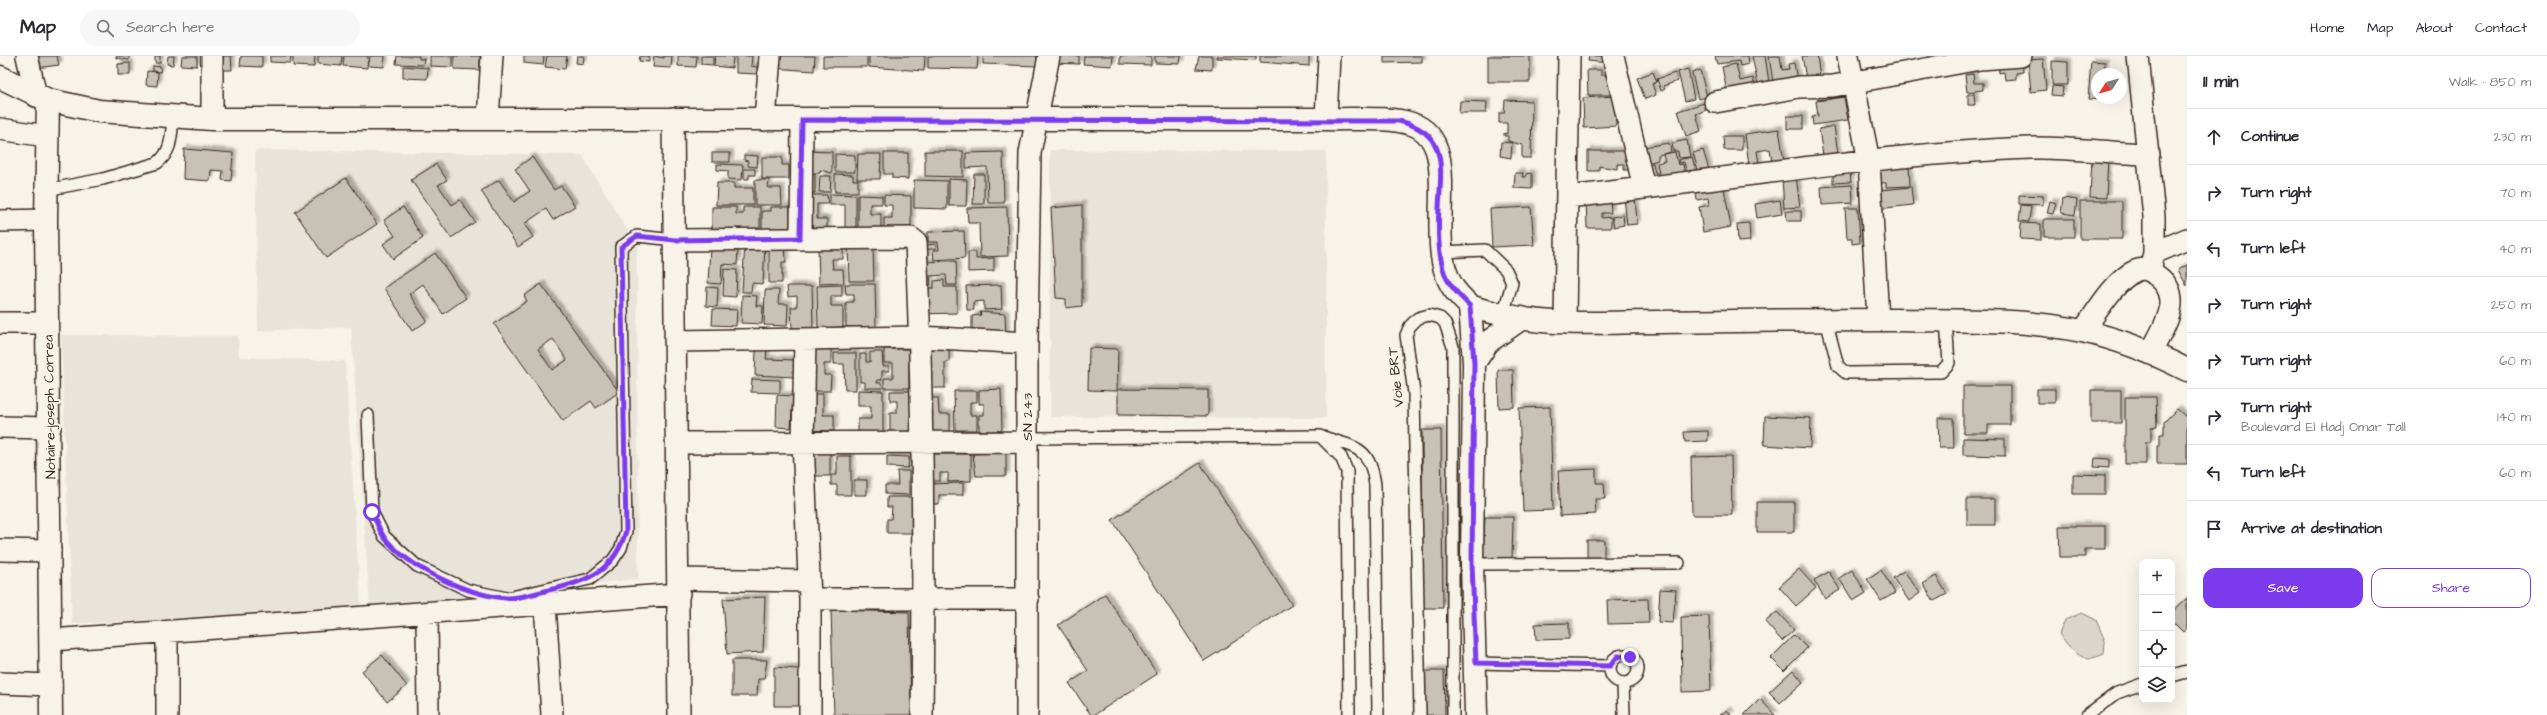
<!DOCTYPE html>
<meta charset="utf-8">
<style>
:root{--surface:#fff;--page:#f7f7f7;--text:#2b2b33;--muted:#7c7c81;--line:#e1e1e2;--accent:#7c3aed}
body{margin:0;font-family:"Architects Daughter",sans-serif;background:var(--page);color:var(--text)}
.controls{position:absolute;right:12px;bottom:12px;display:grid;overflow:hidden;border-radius:8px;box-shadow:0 4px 16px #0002}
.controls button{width:36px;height:36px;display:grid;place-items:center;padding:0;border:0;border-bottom:1px solid var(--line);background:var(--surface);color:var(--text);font:20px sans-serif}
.compass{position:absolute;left:2091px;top:12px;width:36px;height:36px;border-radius:50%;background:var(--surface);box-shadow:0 4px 16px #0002;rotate:234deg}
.stop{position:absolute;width:12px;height:12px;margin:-9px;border:3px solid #7c3aed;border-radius:50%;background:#fff}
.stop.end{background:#7c3aed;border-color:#fff;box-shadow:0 1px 4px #0008}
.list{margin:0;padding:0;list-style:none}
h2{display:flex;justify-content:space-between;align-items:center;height:52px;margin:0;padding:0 16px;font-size:17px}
h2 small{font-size:13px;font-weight:400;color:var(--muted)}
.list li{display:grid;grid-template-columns:26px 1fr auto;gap:12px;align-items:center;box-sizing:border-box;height:56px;padding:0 16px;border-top:1px solid var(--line)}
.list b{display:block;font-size:15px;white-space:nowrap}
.list p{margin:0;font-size:13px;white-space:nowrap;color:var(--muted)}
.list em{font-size:13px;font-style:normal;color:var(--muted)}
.actions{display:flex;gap:8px;padding:12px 16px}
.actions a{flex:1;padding:9px 0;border:1px solid var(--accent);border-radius:12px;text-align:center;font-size:14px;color:var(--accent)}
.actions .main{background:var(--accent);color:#fff}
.icon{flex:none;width:22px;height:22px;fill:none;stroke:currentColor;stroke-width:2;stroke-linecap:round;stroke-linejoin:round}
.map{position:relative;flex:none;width:2187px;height:659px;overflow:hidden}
header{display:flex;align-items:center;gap:24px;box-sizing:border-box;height:56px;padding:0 20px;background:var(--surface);border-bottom:1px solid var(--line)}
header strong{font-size:19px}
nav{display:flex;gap:22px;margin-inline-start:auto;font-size:14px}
.search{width:280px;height:36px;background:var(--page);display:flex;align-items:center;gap:10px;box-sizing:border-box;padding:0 14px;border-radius:22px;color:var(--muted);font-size:15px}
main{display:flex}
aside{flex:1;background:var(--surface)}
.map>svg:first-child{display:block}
.built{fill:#e9e4d9}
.green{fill:#dbd6cb;stroke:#8b8074}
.building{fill:#c8c1b6;stroke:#3b2a1e;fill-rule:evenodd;filter:url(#shadow)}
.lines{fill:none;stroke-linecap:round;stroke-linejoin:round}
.service-casing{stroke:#3b2a1e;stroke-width:14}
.minor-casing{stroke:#3b2a1e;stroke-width:24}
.tertiary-casing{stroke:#3b2a1e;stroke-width:25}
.secondary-casing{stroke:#3b2a1e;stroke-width:25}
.service{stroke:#f7f3e8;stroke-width:11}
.minor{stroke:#f7f3e8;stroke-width:21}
.tertiary{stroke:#f7f3e8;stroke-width:22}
.secondary{stroke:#f7f3e8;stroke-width:22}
.route{stroke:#7c3aed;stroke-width:5}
.labels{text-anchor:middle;stroke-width:4;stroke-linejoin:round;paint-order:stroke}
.street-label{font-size:14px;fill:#3b2a1e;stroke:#f7f3e8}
</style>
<header>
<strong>Map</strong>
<div class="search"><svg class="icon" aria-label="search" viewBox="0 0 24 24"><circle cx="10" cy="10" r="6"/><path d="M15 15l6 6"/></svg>Search here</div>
<nav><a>Home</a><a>Map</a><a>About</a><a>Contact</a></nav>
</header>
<main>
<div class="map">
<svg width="2187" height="659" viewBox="0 0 2187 659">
<defs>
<filter id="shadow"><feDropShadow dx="3.5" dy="-3.5" stdDeviation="1" flood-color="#0004"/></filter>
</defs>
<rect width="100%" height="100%" fill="#f7f3e8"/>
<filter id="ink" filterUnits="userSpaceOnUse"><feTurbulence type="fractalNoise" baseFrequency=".025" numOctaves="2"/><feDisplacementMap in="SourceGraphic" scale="8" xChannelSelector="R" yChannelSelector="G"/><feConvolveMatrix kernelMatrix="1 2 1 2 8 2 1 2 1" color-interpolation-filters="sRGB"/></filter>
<g filter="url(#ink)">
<path class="built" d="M255,94L582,99L637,190L638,523L370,551L351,271L258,275Z
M1050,94L1326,95V362L1050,361Z
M61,279L238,280L239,301L345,305L361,554L72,568Z"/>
<path class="green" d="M2082,557L2096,564L2105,585L2104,598C2081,609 2073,595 2059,578L2065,564Z"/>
<path class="building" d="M35,0H57L59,9L37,12Z
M116,0H129V4L116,2Z
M155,0H160V7H155Z
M168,0H174L173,9L167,8Z
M182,0H197V10L181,9Z
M221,0H231L232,14H221Z
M241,0H262V11L240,10Z
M270,0H291L290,7L270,6Z
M293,0H315L314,11L293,10Z
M318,0H342L341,10L318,8Z
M344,0H368L367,12L343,10Z
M370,0H385L384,11L369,10Z
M397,0H419V3H424L423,9L396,8Z
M430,0H452V11L430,10Z
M454,0H480V14L454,13Z
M524,0H544L543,9L524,7Z
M547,0H567L565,13L545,11Z
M577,0H584L583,8L576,7Z
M640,0H649V6L639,5Z
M654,0L664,2V0H672L671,12L653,11Z
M678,0H697L696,11L678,10Z
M701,0H713V9L701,8Z
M715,0H733L732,12L714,10Z
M736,0H752L751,10L757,11V18L736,17Z
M772,0H815L814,15L772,12Z
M823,0H867V11H823Z
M869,0H925L924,15L869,11Z
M928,0H978L977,13L928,12Z
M983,0H1037V10L983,8Z
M1051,0H1079V8L1051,7Z
M1084,0H1113L1112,10L1083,8Z
M1120,0H1151V9L1120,8Z
M1155,0H1181L1180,8L1155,7Z
M1199,0H1212V14L1196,13Z
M1217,0H1256V4L1217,2Z
M1260,0H1309V10L1260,6Z
M1384,0H1422V6L1384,7Z
M1488,0H1530V26H1488Z
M1589,0H1609L1608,7L1588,5Z
M1715,0H1748L1749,8L1740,10L1739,5L1717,8Z
M1752,0H1765L1770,33L1758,29Z
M1769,0H1780L1782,14L1789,13L1788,8L1794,7L1797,25L1773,26Z
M1802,0H1817L1820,21L1806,23Z
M2043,3L2046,34L2031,36L2028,4Z
M2022,4L2023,16L2016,17V23L2005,24L2004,16L1999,17L1998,6Z
M2052,5L2068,6V29H2052Z
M2091,5L2105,6L2104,18H2097V42H2102V44L2088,43Z
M130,7V19H118V8Z
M1736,8L1740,25L1753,22L1755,31L1727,36L1722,11Z
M153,10L161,11L160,16L153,15Z
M403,10L428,12L427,23L403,22Z
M1606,13H1610L1611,39H1588L1587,14H1601V19H1606Z
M1688,13L1694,43L1685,45L1678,16Z
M1700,14L1707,41L1698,43L1692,17Z
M147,15L158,16L157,30L146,29Z
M1653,16L1657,26L1652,28L1656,39L1645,43L1637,22Z
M1675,17L1678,25L1663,30L1665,33L1661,35L1657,23Z
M1973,18L1974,27H1983V34L1967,36L1965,19Z
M2052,30L2063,31L2062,40L2051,39Z
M1842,32L1843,41L1818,44L1816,35Z
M1968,38H1974L1975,49H1968Z
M1615,40L1616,70L1584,72L1583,42Z
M1844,41L1848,64L1813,69L1812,61L1818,60L1816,45Z
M1505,44L1532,45L1531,102H1522V89L1508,85V80H1504V77L1507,78V67H1499V57H1504Z
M1460,45L1487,46L1486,57H1459Z
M1704,47L1706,54L1696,58L1701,75L1686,80L1678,55Z
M1787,60H1803V73H1787Z
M1834,70L1838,98L1823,100L1819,73Z
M1779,73L1784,105L1772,106L1770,93L1757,95L1759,108L1749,110L1745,78Z
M1723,80H1742V94H1724Z
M1687,84L1690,101L1679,102L1678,95H1673L1672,87Z
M1501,86L1512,87L1511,102L1500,100Z
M1669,87L1671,96L1658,99V104L1647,107L1644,91Z
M184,93L233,97L231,125L222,124L223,115L211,114L210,125L183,123Z
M1703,94L1709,114L1699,117L1693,97Z
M804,95L832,96V117L820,114V117H804Z
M925,95H963V121L925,120Z
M1588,95H1629L1630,114H1624V108H1617V113L1599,110V115H1588Z
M1003,96L1004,147H988L987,111L966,112V97Z
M1675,96L1678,109L1683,108L1685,120L1646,128L1642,109L1653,107L1655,117H1659L1657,107L1665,105L1663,98Z
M712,97H730V106H712Z
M884,97H908V123L892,122V118H884Z
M835,98L855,99V116H835Z
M858,98H881L880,123H857Z
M744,99L758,100L757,111L748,110V105L744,104Z
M532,101L554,134L561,130L575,150L553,164L546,153L524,168L533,181L518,191L481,135L499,124L514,146L530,135L515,113Z
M762,101H782V109H789V123H762Z
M1692,101L1697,119L1688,121L1684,106L1679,107L1678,104Z
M2092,102L2108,103L2106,142L2090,141Z
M436,108L447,124L438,129L452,149L460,144L475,166L451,182L411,124Z
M717,108L743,109L742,124L728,123V115L717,114Z
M1909,111L1910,130L1886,131V127H1874V113Z
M744,113H755V119H749V123H744Z
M1850,115L1851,126L1833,127V116Z
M1515,117H1523L1522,121H1526L1527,117L1532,118V133L1514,132Z
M815,118V137H802V119Z
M835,118L853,119V124H858V136H835Z
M974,118H984V148H973Z
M820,120H831L830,136H819Z
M1796,120L1800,151L1784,152L1782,123Z
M346,122L377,168L326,202L295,156Z
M949,123L967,124L966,150H949Z
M755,124H769L768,132H781L782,149H755Z
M914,124L947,125V153L914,152Z
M717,127H734V132H753V149H716Z
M1723,127L1731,171L1703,176L1699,151L1709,149L1708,142L1697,144L1695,132Z
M1852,129L1853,147L1822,149L1821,131Z
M1911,131L1913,149L1877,153L1881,134Z
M830,138L856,139V177H845V149H830Z
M806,139H827L828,148H817V163H827V174H806Z
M858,139L882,140V148H870V158H881V177H858Z
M884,139L911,140V179L884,178V162H892V149H884Z
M2019,139L2043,140V149L2019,148Z
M1635,140L1637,168L1627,169L1624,141Z
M1610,141L1611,157H1602V162L1611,161V172H1587L1586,142Z
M2063,142L2077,144L2075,159L2061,157Z
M1780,144L1782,158L1757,162L1755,148Z
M2050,145L2056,147L2053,158L2047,157Z
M2080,145H2122V183H2080Z
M1082,149V250L1066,252V243L1056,242L1051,152Z
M2021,149L2031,150L2029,166L2019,165Z
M403,151L423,182L393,203L383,188L395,180L384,164Z
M712,151H736V158H743V151H760V180H712Z
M771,151H790V179H762V155H771Z
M1007,151L1008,200L980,201L979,167H968L967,152Z
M1531,151L1534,189L1492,191L1490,153Z
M1845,152H1858L1860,187L1852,188V182H1847Z
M1786,155H1801V165H1787Z
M1623,159L1624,169L1614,171L1612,161Z
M2044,163H2074V181H2044Z
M1749,167L1750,185L1738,186L1737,168Z
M2021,167L2041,168V184L2020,183Z
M964,175L965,202L934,204L933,194H939L938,186H928V176Z
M917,181H927V189L936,188V193H927L928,203H918Z
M745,187L765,189L763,228L752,227L751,236H742Z
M785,189L786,206H782V227H769V190Z
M848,189L873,192L874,225H849Z
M818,190H843V203H832L833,213H843L844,227L819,228Z
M710,191L738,193L737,209L722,208L721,228L708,227Z
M968,196H976V203L994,202V215L968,216Z
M435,197L466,242L443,258L423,228L409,238L427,265L412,275L384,232Z
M956,205L957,229H947L946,219L930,220L931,229H920L919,206Z
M2187,209V230L2178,214Z
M724,213L737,214L736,241L723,240Z
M944,224V231H957V257L920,258L919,232H934V225Z
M541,228L619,336L596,352L591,345L563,365L494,268L527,245L524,240ZM553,283L567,304L552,314L538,293Z
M845,228H875L876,271H846V246H854V238H846Z
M842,229V240H831V250H843V271L818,272L817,230Z
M1001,229L1002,253L984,254V245L973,246L974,254H967L966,230Z
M787,230H812L813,272H792L791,251H797V240L788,241Z
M707,231L718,232L717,251L706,250Z
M765,234H779L778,248H788L787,270L764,269Z
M742,239L757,240L756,250H763L762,268L741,267Z
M713,253L737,254L736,270L712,269Z
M980,256L1005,258L1006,282L972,276V260L981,259Z
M1089,292L1118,293L1117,335L1088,334Z
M809,293H831V308H824V319H831L830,335H809Z
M884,293H909V332H884V322H893V307H884Z
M927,293H949V306H945V332H927Z
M756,294H767L766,303L795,304L794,321L755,319Z
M870,296H882L883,310H889V315H882V324H877V327H881L882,332H865V326H860V298H866V306H870Z
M834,297H856V334H845L844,308H834Z
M1498,314H1513L1514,351L1499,352Z
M752,323L780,324V337L751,336Z
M1963,330H2010V369H1988V377H1963Z
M1001,333L1002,375H979V359H984V348H979V334Z
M1118,333L1208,334V360L1118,359Z
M2037,333H2055V347H2037Z
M858,334L883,335V377H858V363H871V350H858Z
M2091,334H2121V367H2091Z
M890,335H912V377H890V357H897V345H890Z
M954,335H977V346H970V359H977V374H955Z
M809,338H823V359H834V375L805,374Z
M777,339L793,340L791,372L776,371Z
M2125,341H2156L2157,371L2151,372V386H2146V408H2125Z
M926,342H938L939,358H950V376H927Z
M1550,351L1553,454L1523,455L1519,352Z
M2177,353L2187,362V408H2157V390H2160V378H2164V366Z
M1765,360L1811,362L1810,392L1764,389Z
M1938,362H1953L1954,392H1939Z
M1422,374H1441L1443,552H1423Z
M1708,375V385L1685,386L1684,376Z
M1963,382L2005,383V400L1963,399Z
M808,395H830V420H807Z
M1006,397V420H976L973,398Z
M929,398H971V425L948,426V417H940V425H929Z
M837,400H851V439H837V429H831V419H837Z
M887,400L909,401L908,412L887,411Z
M1731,400L1732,459H1692L1691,401Z
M2095,402L2109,403V412L2094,411Z
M1200,407L1292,549L1204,605L1112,464Z
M1596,413V427H1604L1605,443H1595L1596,458L1560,460L1558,415Z
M897,415H909V439L885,438V429H898Z
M2073,418L2105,419V438H2073Z
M854,424H867V439H854Z
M963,427V439H939V448H924V428Z
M887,441H912V477H887V463H891L892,451H887Z
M1967,443H1995V469H1967Z
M1757,446H1794V476H1757Z
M1485,461H1513L1512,503L1483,502Z
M2059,470H2105V493H2085V501H2060Z
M1587,484H1604V502H1587Z
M1799,513L1816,532L1796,550L1779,531Z
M1852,514L1866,537L1853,545L1839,522Z
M1881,514L1895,537L1881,545L1867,523Z
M1904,515L1920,537L1909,545L1893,522Z
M1829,516L1840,534L1825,543L1814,524Z
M1936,520L1947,538L1934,545L1923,528Z
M1660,533L1676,534L1673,567L1658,566Z
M1105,538L1157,618L1094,659H1091L1069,627L1088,615L1058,569Z
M765,541L763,596L727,598L723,543Z
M2187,542V572L2183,576L2172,565V556Z
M1648,543L1649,567L1608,568L1607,544Z
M831,554L909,556L911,659H834Z
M1777,556L1794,574L1782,585L1765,566Z
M1709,560L1711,635L1682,636L1681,561Z
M1569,567V583L1536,584L1535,568Z
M1794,579L1807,592L1784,615L1771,602Z
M382,599L407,630L387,646L362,615Z
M732,604H767L764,623H758L757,640H732Z
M774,611L807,614L806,650H774Z
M1793,614L1803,626L1780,647L1769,636Z
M1425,615H1444L1445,659H1425Z
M1760,643L1775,659H1744Z
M1727,654L1731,659H1720Z"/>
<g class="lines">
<defs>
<path id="service" d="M46,134L103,123L157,107C172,96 171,80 173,62
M1441,196L1485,194L1506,214L1512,227L1503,259
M1826,264L1838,310L1846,317L1941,316L1949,307L1946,265
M368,359L372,456L384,480L417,510L468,534L507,542L590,523L613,504L621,492L626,475L621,191L637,180L675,184
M1323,381C1356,392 1370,390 1375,429L1378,659
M1028,382L1320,380L1341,401L1347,415L1349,659
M1472,508L1679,507
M1610 613a14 14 0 1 1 28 0a14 14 0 1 1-28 0Z
M1475,607L1610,610
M2172,620L2187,616
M1623,627L1624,659
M1420,659L1414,337L1406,279L1410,270L1418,262L1429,259L1440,262L1445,267L1453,291V659
M2087,659L2117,637L2142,628"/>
<path id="minor" d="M27,0L36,40
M1613,0L1644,132
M1848,0L1869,105L1878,264
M2138,0L2154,161V197L2150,214
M1715,46L1799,31L1833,30L1980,3L2021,0
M673,62L679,659
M212,63V0
M488,63L492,0
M1326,63L1329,0
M765,64L770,0
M0,73L46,80
M1568,141C1722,124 1876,98 2031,92C2070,91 2109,97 2149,98
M0,165L46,164
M801,182L802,64
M675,184L911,182L916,186C923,343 924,501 922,659
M2154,197L2187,183
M1565,266L1569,0
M0,267H47
M2083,275C2096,257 2115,224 2135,215C2144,211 2150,214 2157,220C2186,241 2163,272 2151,296
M805,283L803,386L810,543V659
M676,285L920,281L1027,287
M0,371L50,372
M677,387L1027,386
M0,494L50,495
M679,523L809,525
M810,543H1028
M545,548L552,659
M427,558L428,659
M51,584L679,538
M0,627L51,629
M167,659V576
M1027,659V287L1030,97L1049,0"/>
<path id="tertiary" d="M48,44L46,164L51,659"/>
<path id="secondary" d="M0,21L48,44L99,55L212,63H1326C1351,64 1388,60 1412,68C1470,88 1415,196 1460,240C1463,243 1467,248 1471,250C1479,254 1491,256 1501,258C1551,271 1606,266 1658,266C1737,265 1815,264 1894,264C1956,265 2020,262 2082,275C2119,283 2154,297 2187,314
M1470,250L1474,307L1472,508L1476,659
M1474,307L1488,286L1522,262"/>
</defs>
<use href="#service" class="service-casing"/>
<use href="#minor" class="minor-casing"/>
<use href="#tertiary" class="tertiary-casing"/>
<use href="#secondary" class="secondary-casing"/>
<use href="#service" class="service"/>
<use href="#minor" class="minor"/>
<use href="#tertiary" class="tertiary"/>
<use href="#secondary" class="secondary"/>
</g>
</g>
<g class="lines" filter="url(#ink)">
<path class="route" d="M372,456C376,464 379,474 384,481C408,512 467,539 506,542C520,543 539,536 553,533C590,525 615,513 626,475L621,191L637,180L675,184L800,182L802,64L1399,65C1449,77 1441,111 1439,152C1438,171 1438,195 1443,213C1447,228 1459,239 1470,250L1474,307L1472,508L1476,607L1610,610L1618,600L1630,601"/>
</g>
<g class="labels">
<g class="street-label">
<text transform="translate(1395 321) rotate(-96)" y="5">Voie BRT</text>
<text transform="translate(49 351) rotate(-91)" y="5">Notaire-joseph Correa</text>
<text transform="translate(1027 361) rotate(-90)" y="5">SN 243</text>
</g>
</g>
</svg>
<div class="controls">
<button>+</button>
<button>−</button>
<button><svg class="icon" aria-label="locate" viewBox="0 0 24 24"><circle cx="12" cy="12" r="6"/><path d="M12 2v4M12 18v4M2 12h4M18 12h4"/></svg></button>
<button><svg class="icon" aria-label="layers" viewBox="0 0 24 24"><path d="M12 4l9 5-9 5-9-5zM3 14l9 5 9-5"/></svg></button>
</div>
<svg class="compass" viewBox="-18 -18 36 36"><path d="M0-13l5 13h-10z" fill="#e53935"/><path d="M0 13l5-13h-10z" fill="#7c7c81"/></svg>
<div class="stop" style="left:372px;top:456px"></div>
<div class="stop end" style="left:1630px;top:601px"></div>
</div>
<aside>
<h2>11 min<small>Walk · 850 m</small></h2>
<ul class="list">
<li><svg class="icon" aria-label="ahead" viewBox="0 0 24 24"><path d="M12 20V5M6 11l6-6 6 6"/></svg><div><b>Continue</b></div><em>230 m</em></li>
<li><svg class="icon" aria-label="right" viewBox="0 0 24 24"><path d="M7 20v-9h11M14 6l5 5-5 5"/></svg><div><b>Turn right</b></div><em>70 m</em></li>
<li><svg class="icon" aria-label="left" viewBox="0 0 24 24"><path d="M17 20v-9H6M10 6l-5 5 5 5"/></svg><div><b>Turn left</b></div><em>40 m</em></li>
<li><svg class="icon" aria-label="right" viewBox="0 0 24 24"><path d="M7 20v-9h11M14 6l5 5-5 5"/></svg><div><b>Turn right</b></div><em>250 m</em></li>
<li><svg class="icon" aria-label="right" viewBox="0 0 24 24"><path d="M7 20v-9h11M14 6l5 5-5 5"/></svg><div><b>Turn right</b></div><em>60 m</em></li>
<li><svg class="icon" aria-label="right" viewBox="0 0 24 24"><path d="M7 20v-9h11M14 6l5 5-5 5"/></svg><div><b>Turn right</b><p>Boulevard El Hadj Omar Tall</p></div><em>140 m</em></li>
<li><svg class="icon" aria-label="left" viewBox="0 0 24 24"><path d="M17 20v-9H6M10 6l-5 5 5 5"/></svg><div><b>Turn left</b></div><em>60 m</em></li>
<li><svg class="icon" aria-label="arrive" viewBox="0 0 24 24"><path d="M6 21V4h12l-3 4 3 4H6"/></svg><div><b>Arrive at destination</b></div></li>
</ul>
<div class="actions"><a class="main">Save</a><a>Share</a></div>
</aside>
</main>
